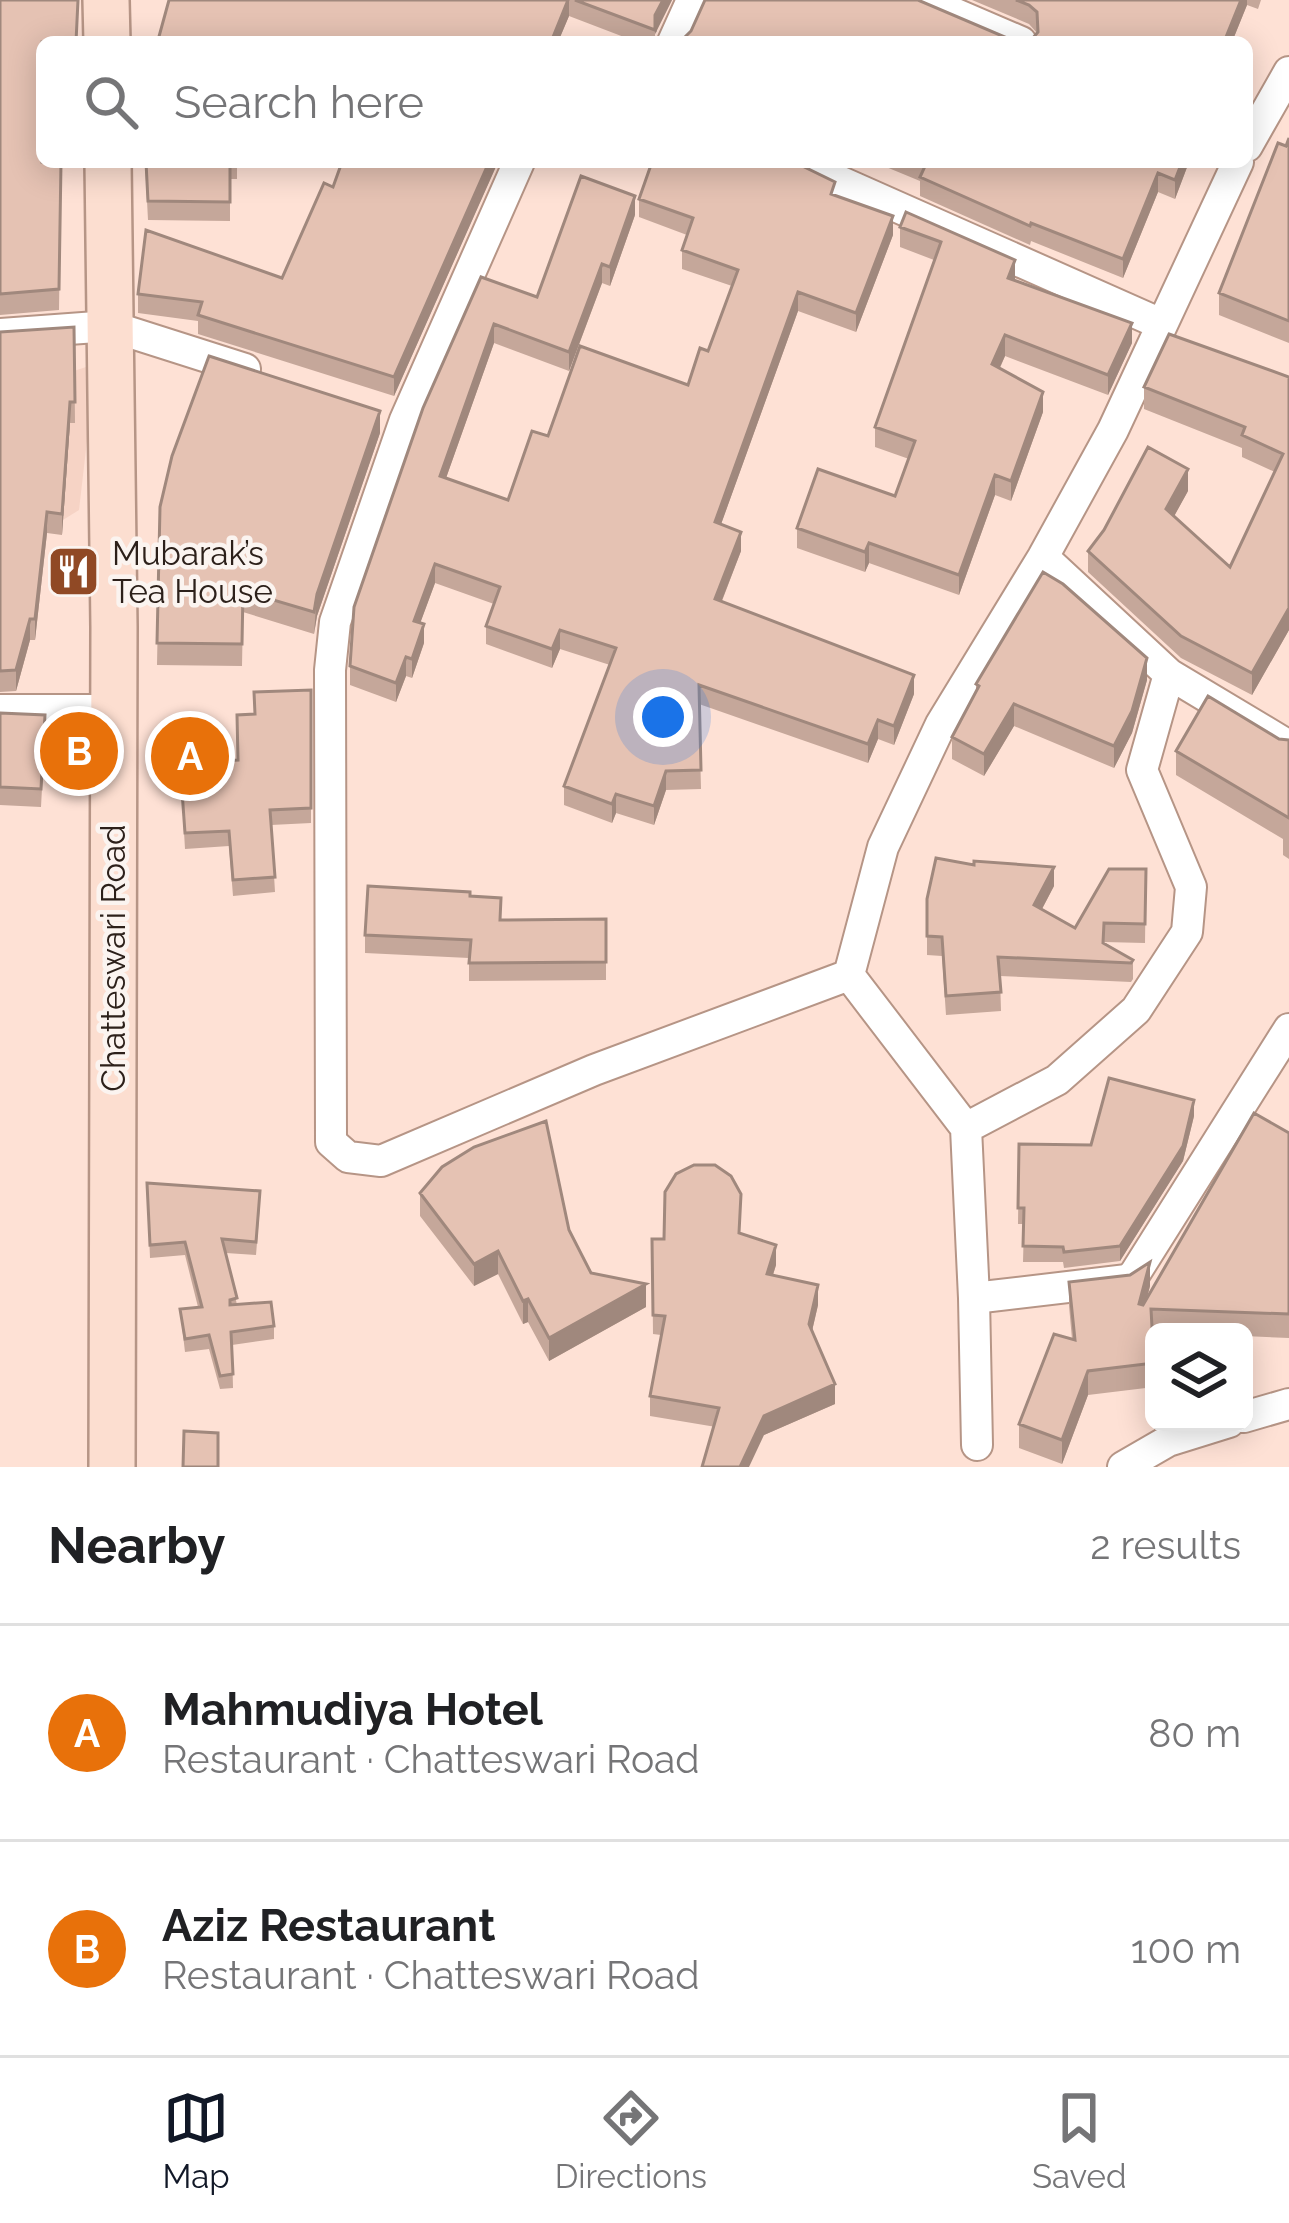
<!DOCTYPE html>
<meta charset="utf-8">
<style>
:root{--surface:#fff;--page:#f6f6f6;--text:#202124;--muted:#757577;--line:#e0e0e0;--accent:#111827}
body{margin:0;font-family:Raleway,sans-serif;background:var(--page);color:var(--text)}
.controls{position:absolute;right:36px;bottom:36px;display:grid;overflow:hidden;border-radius:18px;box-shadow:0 6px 30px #0003}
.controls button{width:108px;height:108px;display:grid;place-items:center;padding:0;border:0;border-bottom:3px solid var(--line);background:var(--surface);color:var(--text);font:60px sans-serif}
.you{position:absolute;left:663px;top:717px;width:42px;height:42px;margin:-30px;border:9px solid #fff;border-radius:50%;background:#1a73e8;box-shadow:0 0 0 18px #1a73e833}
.badge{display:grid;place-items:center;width:78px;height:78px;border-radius:50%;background:var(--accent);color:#fff;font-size:39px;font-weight:700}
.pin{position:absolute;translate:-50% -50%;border:6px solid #fff;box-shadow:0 3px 12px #0006}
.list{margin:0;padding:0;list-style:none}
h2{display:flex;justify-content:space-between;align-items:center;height:156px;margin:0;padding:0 48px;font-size:51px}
h2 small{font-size:39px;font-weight:400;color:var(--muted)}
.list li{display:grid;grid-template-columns:78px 1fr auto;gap:36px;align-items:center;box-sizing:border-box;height:216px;padding:0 48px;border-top:3px solid var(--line)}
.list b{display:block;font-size:45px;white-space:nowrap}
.list p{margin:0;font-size:39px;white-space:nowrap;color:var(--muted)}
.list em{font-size:39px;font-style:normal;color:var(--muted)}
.icon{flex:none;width:66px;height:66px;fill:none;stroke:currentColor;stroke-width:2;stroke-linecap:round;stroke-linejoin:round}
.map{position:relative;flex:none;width:1289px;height:1467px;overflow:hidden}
.search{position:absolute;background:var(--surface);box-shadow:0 6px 30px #0003;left:36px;right:36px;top:36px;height:132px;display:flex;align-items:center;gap:30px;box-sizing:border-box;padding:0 42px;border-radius:18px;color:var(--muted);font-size:45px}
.sheet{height:588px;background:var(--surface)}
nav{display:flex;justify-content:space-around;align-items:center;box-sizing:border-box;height:168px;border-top:3px solid var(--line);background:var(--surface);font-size:33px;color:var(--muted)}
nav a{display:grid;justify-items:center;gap:6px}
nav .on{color:var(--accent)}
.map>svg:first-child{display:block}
.built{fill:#f6d3c5}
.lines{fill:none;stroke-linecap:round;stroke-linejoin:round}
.minor-casing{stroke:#b69586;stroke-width:34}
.secondary-casing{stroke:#b69586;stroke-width:50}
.minor{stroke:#fff;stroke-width:30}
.secondary{stroke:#fcded0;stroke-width:45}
.wall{fill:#c5a79a}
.shaded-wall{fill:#a0887d}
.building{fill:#e5c2b3;stroke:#a0887d;stroke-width:3}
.labels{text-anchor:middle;stroke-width:9;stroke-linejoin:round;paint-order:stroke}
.poi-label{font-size:33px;fill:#2c201a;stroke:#fbf4f0;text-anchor:start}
.street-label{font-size:33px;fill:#2c201a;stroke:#fbf4f0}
</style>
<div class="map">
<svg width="1289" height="1467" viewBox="0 0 1289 1467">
<rect width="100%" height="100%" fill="#fee1d5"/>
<path class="built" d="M86,367L88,432L79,510L42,533L8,393Z"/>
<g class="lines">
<defs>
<path id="minor" d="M923,0L1021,42
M673,42L692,0
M1247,146L1289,72
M519,162L405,420L335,622L330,670L331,1142L348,1157L381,1161L594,1070L849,975
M796,162L1161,324
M0,334L110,326L245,369
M1043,557L1169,674L1289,746
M1169,674L1142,770L1191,887L1187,932L1136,1010L1057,1080L966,1128L849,975L883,847L941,724L1043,557L1113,430L1238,162
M0,710H114
M966,1128L974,1298
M1244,1417L1289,1404
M977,1445L974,1298L1127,1280L1134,1275L1289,1029
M1123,1467L1168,1441L1229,1422"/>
<path id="secondary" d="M106,0L107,42
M108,162L114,627L112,1467"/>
</defs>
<use href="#minor" class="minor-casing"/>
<use href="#secondary" class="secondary-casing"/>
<use href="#minor" class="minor"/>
<use href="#secondary" class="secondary"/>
</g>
<path class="wall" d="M0,0L42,162H72V165L61,164L59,310L0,315Z
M169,0H672L655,34V42H637L569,16L558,42H158Z
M972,0H1261L1258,9L1247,5L1232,42H682L691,31L1014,41L1032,39L1037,33L1029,24Z
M1289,138V343L1219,315V293Z
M145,162H237V179H230V221L148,220Z
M342,162H498L394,396L198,334V321L138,313V294L282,278L333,187Z
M874,162H1189L1175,199L1158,192L1123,278L1031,241L1030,245L920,196V181Z
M835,195L893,235L856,332L798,311L721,524L741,551L722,601L914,694L894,745L878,739L868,763L699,704L701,789L666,790L654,825L616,813L612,823L564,805V786L610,665L560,649L552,668L486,644V626L494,604L435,583L420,623L424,643L412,678L406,676L396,702L350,685V652L481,277L537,297L635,215L610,286L602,283L569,371L494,343L446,478L508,500L548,436L688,385L708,351L732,286L682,269V250L687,235L639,217V199Z
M906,212L1015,281L1132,343L1108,395L1005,356L1000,368L1043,412L1011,501L995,495L959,595L869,563L865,572L797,548V528L895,496L909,459L875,447V427L934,260L900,247V227Z
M74,327L75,423H70L62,535L47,533L35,640H30L16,691L0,692V332Z
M1289,377V630L1252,695L1181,658L1088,572V551L1188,491L1174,516L1230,567L1275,472L1242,457V448L1144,409V387Z
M380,433L317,616L314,634L243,612L242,666L157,665L160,507Z
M1147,680L1132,733L1114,768L1014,726L984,776L952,759V737L976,692V684Z
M311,690V823L271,825L275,892L233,896L229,846L185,849L180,763L238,760L254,714Z
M0,713L45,733L41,807L0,805Z
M1279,739L1289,740V859L1283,855V839L1176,775V751Z
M1146,869L1145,943L1104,942L1133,960V979L1131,982L1000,976L1001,1011L946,1015L942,956L927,955V899L1054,886L1042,909L1075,928Z
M470,896L501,920L606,919V980L469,981V958L365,953V935Z
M1194,1116L1183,1161L1120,1261L1064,1268L1063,1262H1023L1024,1224H1018L1019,1144L1091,1145Z
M1289,1133V1338L1244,1336V1332H1154V1387L1088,1395L1062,1464L1019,1448V1424L1072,1339L1069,1306V1282L1150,1286L1147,1298Z
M147,1183L260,1205L256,1255L226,1253L237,1305L274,1326V1339L232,1345L233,1388L220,1389L209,1349L185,1352L180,1309L198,1307L185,1255L150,1258Z
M420,1193L569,1230L591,1273L646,1307L549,1361L528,1322L523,1324L498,1274L474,1286L420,1216Z
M740,1233L776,1265L773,1275L818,1305L812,1331L835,1404L764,1435L650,1416V1396L661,1335L653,1334L652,1239Z"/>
<path class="shaded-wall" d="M569,0V16L558,42H551Z
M663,0H672L655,34V15Z
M1241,0H1247V5L1232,42H1224Z
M489,162H498L394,396V377Z
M1182,162H1189L1175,199V180Z
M1158,173V192L1123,278V259Z
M635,196V215L610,286V267Z
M893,216V235L856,332V313Z
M1015,260V281L1008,278Z
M602,264V283L569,371V352Z
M798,292V311L715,541V522Z
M1132,323V343L1108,395V375Z
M494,324V343L440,495V476Z
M1005,335V356L992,384V364Z
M1043,392V412L1011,501V481Z
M70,402V423L62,535V514Z
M380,411V433L317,616L314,634L317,594Z
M1188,469V491L1166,531V509Z
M995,475V495L959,595V575Z
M47,512V533L35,640V619Z
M741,532V551L715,618V599Z
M869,543V563L865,572V552Z
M435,564V583L414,640V621Z
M1289,608V630L1252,695V673Z
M30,619V640L16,691V670Z
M424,624V643L412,678V659Z
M560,630V649L552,668V649Z
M406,657V676L396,702V683Z
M1147,658V680L1132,733L1114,768V746Z
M914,675V694L894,745V726Z
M1014,704V726L984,776V754Z
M878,720V739L868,763V744Z
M666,771V790L654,825V806Z
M616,794V813L612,823V804Z
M1054,867V886L1034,924V905Z
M1194,1100V1116L1183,1161L1120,1261V1246Z
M776,1245V1265L767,1293V1274Z
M498,1251V1274L474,1286V1264Z
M1150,1262V1286L1139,1328V1304Z
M646,1284V1307L549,1361V1338Z
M818,1285V1305L809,1344V1324Z
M528,1299V1322L523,1324V1301Z
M1088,1371V1395L1062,1464V1440Z
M835,1384V1404L764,1435L749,1467H740L764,1416Z"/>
<path class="building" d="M0,0H78L76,42H42V162H61L59,289L0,294Z
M169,0H568L551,42H163L158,40Z
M575,0H663L655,15V30Z
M705,0H918L1014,41L1032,39L1038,32L1037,12L1029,5L1016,0H1241L1224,42H687L682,40L691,31Z
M1289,138V321L1219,293L1278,143L1286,146Z
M146,162H230V202L148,201Z
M342,162H489L394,377L198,315L202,302L138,294L146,230L282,278L324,183L333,187Z
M652,162H794L835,182L831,194L893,216L856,313L798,292L715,522L741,532L715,599L914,675L894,726L878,720L868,744L699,685L701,770L666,771L654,806L616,794L612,804L564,786L616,648L560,630L552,649L486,626L500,587L435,564L414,621L424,624L412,659L406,657L396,683L350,666L354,607L423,408L481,277L537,297L581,176L635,196L610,267L602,264L569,352L494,324L440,476L508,500L532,431L548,436L580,346L688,385L700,348L708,351L738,270L682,250L693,218L639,199Z
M921,162H1182L1175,180L1158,173L1123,259L1031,223L1030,226L920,177L926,164Z
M906,212L1015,260L1008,278L1132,323L1108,375L1005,335L992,364L1043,392L1011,481L995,475L959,575L869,543L865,552L797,528L818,469L895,496L915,441L875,427L941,242L900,227Z
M74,327L75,402H70L62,514L47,512L35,619H30L16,670L0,671V332Z
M1169,334L1289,377V608L1252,673L1181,636L1088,551L1104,530L1148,447L1188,469L1166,509L1230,567L1283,454L1242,435L1245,427L1144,387Z
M209,356L380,411L317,594L314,612L243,591L242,644L157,643L160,507L172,456Z
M1043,572L1063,584L1147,658L1132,711L1114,746L1014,704L984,754L952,737L979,686L976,684Z
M311,690V808L270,810L275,877L233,880L229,831L185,833L180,763L238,760L237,715L255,714L254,692Z
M1208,696L1279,739L1289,740V818L1176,751Z
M0,713L45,715L41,789L0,787Z
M936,858L974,865V861L1054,867L1034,905L1075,928L1109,869H1146L1145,924L1104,923L1103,943L1133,960L1131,963L998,957L1001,992L946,996L942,937L927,936V899Z
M368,886L470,892V896L501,898L500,920L606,919V962L469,963L471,940L365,935Z
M1109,1078L1194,1100L1183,1146L1120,1246L1064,1252L1063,1247L1023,1246L1024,1208H1018L1019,1144L1091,1145Z
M1254,1113L1289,1133V1314L1151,1309L1154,1363L1088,1371L1062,1440L1019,1424L1054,1334L1075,1340L1069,1282L1130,1275L1150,1262L1139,1304L1143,1305Z
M546,1121L569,1230L591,1273L646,1284L549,1338L528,1299L523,1301L498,1251L474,1264L420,1193L442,1167L474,1147Z
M694,1165H715L731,1176L741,1194L739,1233L776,1245L767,1274L818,1285L809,1324L835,1384L764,1416L740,1467H702L719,1408L650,1396L665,1316L653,1315L652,1239H664L665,1192L676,1174Z
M147,1183L260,1191L256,1242L222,1239L237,1298L230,1300V1305L271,1302L274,1326L231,1332L233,1374L220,1376L209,1335L185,1339L180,1309L202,1307L185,1242L150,1245Z
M184,1431L218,1433V1467H183Z"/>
<defs>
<symbol id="restaurant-square" viewBox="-11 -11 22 22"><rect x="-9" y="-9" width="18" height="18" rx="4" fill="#904925" stroke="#fbf4f0"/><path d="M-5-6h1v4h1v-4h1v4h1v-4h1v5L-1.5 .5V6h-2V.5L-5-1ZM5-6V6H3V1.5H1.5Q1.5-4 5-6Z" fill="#fff"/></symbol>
</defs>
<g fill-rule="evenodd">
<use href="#restaurant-square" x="44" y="542" width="59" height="59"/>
</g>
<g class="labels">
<g class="poi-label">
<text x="112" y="565">Mubarak’s<tspan x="112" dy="38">Tea House</tspan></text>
</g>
<g class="street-label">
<text transform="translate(113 958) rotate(-90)" y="12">Chatteswari Road</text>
</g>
</g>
</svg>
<div class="controls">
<button><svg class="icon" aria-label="layers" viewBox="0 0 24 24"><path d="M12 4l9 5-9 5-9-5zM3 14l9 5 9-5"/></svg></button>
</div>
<div class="you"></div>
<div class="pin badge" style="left:190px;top:756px;background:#e8710a">A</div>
<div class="pin badge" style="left:79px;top:751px;background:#e8710a">B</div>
<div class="search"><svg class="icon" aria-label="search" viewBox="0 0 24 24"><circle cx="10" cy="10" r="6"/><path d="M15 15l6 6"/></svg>Search here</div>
</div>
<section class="sheet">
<h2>Nearby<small>2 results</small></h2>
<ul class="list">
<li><span class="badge" style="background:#e8710a">A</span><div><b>Mahmudiya Hotel</b><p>Restaurant · Chatteswari Road</p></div><em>80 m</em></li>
<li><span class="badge" style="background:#e8710a">B</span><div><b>Aziz Restaurant</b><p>Restaurant · Chatteswari Road</p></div><em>100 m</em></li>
</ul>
</section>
<nav>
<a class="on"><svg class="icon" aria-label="map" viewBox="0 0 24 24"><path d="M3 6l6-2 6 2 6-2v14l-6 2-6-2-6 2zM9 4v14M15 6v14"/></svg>Map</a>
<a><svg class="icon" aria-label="directions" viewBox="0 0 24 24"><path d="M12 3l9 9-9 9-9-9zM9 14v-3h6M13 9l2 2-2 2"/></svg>Directions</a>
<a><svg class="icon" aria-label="saved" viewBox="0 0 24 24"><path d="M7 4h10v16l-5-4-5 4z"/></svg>Saved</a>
</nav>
